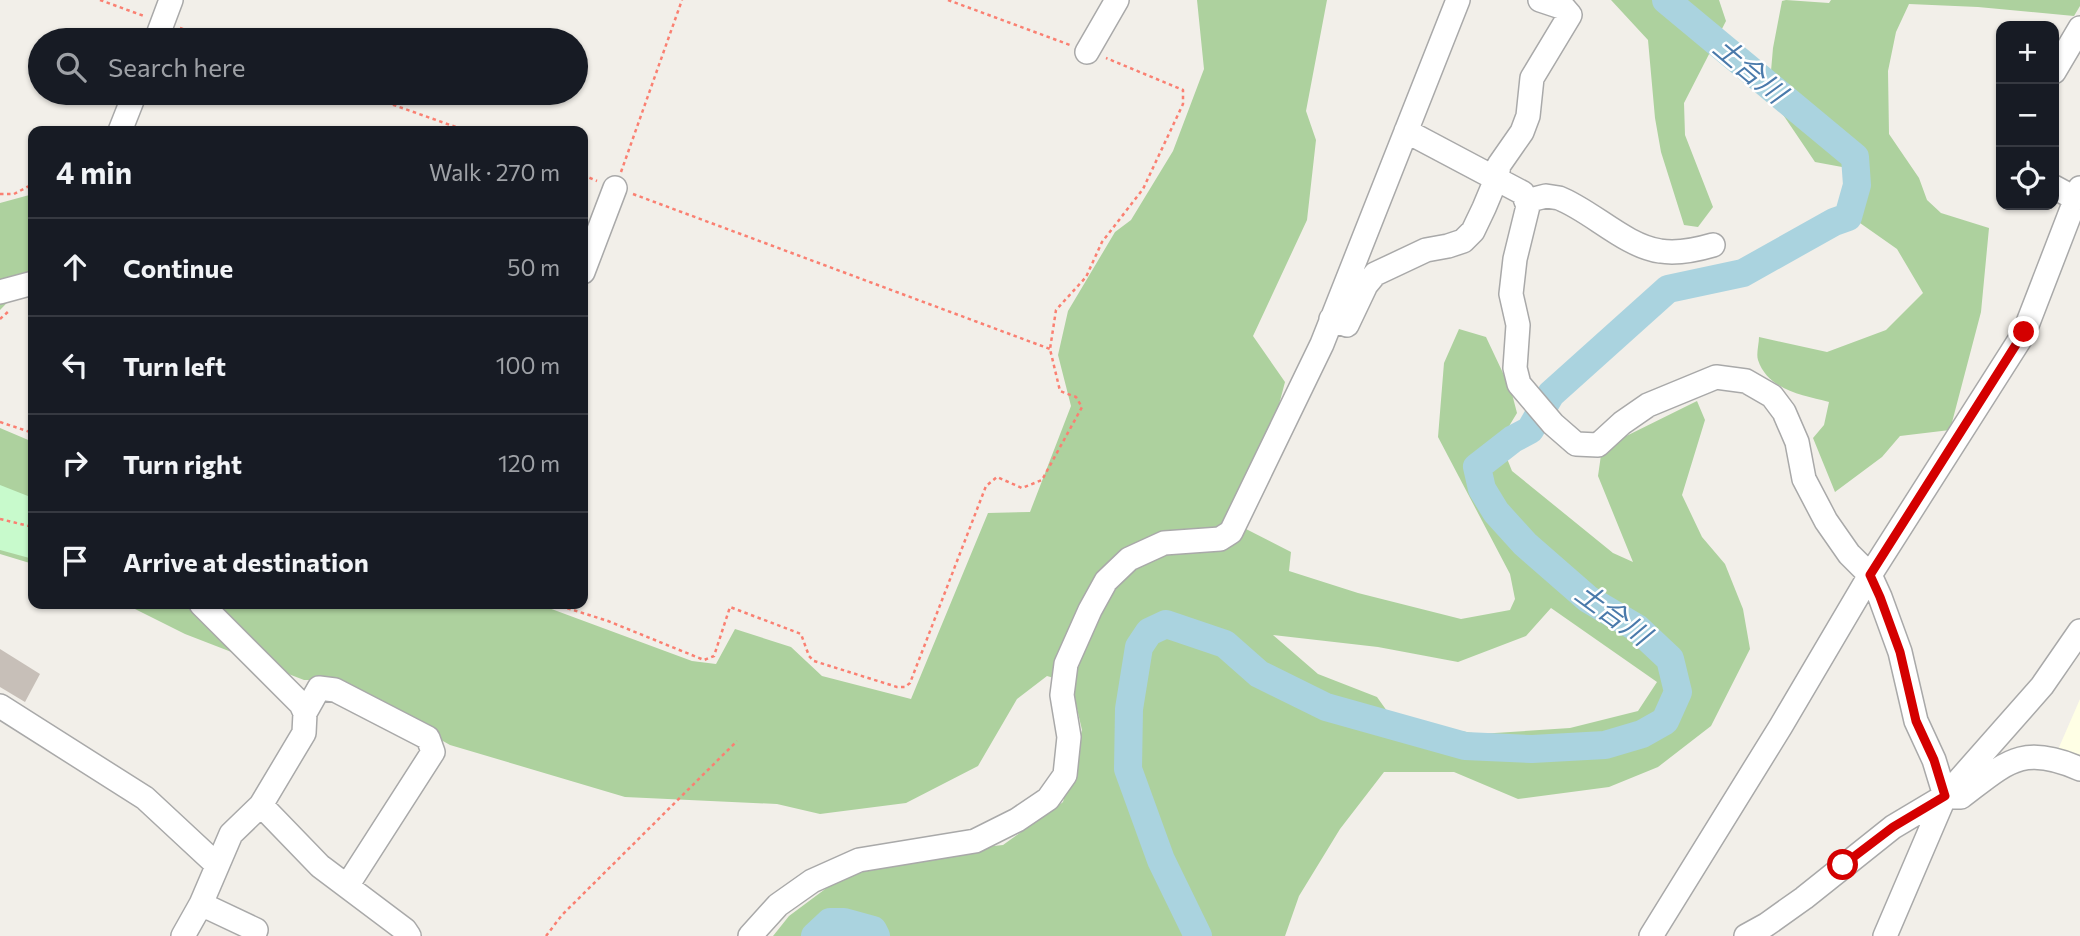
<!DOCTYPE html>
<meta charset="utf-8">
<style>
:root{--surface:#171b24;--page:#242831;--text:#f1f3f6;--muted:#9ea1a6;--line:#363941}
body{margin:0;font-family:Commissioner,"Noto Sans JP",sans-serif;background:var(--page);color:var(--text)}
.controls{position:absolute;right:21px;top:21px;display:grid;overflow:hidden;border-radius:14px;box-shadow:0 2px 5px #0004}
.controls button{width:63px;height:63px;display:grid;place-items:center;padding:0;border:0;border-bottom:2px solid var(--line);background:var(--surface);color:var(--text);font:35px sans-serif}
.stop{position:absolute;width:21px;height:21px;margin:-16px;border:5px solid #d40000;border-radius:50%;background:#fff}
.stop.end{background:#d40000;border-color:#fff;box-shadow:0 2px 7px #0008}
.list{margin:0;padding:0;list-style:none}
h2{display:flex;justify-content:space-between;align-items:center;height:91px;margin:0;padding:0 28px;font-size:30px}
h2 small{font-size:23px;font-weight:400;color:var(--muted)}
.list li{display:grid;grid-template-columns:46px 1fr auto;gap:21px;align-items:center;box-sizing:border-box;height:98px;padding:0 28px;border-top:2px solid var(--line)}
.list b{display:block;font-size:26px;white-space:nowrap}
.list em{font-size:23px;font-style:normal;color:var(--muted)}
.icon{flex:none;width:38px;height:38px;fill:none;stroke:currentColor;stroke-width:2;stroke-linecap:round;stroke-linejoin:round}
.map{position:relative;flex:none;width:2080px;height:936px;overflow:hidden}
.search{position:absolute;background:var(--surface);box-shadow:0 2px 5px #0004;left:28px;top:28px;width:560px;height:77px;display:flex;align-items:center;gap:18px;box-sizing:border-box;padding:0 24px;border-radius:38px;color:var(--muted);font-size:26px}
.panel{position:absolute;background:var(--surface);box-shadow:0 2px 5px #0004;left:28px;top:126px;width:560px;height:483px;border-radius:14px}
.map>svg:first-child{display:block}
.education{fill:#ffffe5}
.forest{fill:#add19e;fill-rule:evenodd}
.park{fill:#c8facc}
.lines{fill:none;stroke-linecap:round;stroke-linejoin:round}
.river{stroke:#aad3df;stroke-width:28}
.building{fill:#c7bfb8}
.minor-casing{stroke:#a9a9a9;stroke-width:26}
.path{stroke:#fa8072;stroke-width:2.5;stroke-dasharray:3.5 3.5;stroke-linecap:butt}
.minor{stroke:#fff;stroke-width:23}
.route{stroke:#d40000;stroke-width:9}
.labels{text-anchor:middle;stroke-width:5;stroke-linejoin:round;paint-order:stroke}
.water-label{font-size:28px;font-style:italic;fill:#4a7aab;stroke:#fff}
</style>
<div class="map">
<svg width="2080" height="936" viewBox="0 0 2080 936">
<rect width="100%" height="100%" fill="#f2efe9"/>
<path class="education" d="M2080,699V761L2057,752Z"/>
<path class="forest" d="M1197,0H1327L1306,111L1316,140L1307,220L1253,336L1285,382L1246,529L1291,552L1289,571L1358,593L1461,619L1510,610L1515,599L1510,574L1438,437L1444,363L1459,329L1486,337L1511,390L1517,413L1500,441L1512,471L1613,553L1633,562L1598,476L1602,448L1697,401L1705,420L1682,495L1702,537L1725,564L1743,609L1750,649L1711,726L1658,767L1609,787L1518,799L1454,772H1384L1340,829L1299,896L1285,936H773L789,916L840,878L938,852L1003,845L1063,802L1082,730L1071,683L1047,676L1017,699L978,766L906,803L820,814L777,804L625,797L450,745L335,680H304L185,634L125,604H538L692,661L716,664L735,629L791,647L822,676L911,699L988,513L1030,512L1071,406L1058,355L1068,311L1115,232L1131,220L1173,151L1204,69ZM1551,608L1657,682L1638,711L1570,728L1479,734L1423,725L1387,711L1377,697L1318,674L1273,635L1378,647L1458,662L1526,636Z
M1611,0H1719L1726,21L1684,103L1685,135L1713,207L1698,227L1684,225L1661,152L1655,118L1648,40Z
M1786,0L1829,3L1831,0H2080V6L2074,16L1978,7L1909,4L1896,32L1888,71L1889,134L1919,178L1927,200L1941,213L1989,228L1981,312L1950,430L1900,436L1882,457L1835,492L1813,438L1824,425L1829,402C1802,395 1768,390 1758,360C1756,354 1759,344 1759,337L1827,352L1886,330L1923,293L1897,249L1860,223L1842,167L1815,162L1769,94L1773,48L1782,1Z
M33,194V276L0,310V203Z
M0,428L33,442V564L0,554Z"/>
<path class="park" d="M0,485L33,498V559L0,550Z"/>
<g class="lines">
<path class="river" d="M815,936L830,922H844L873,930L876,936
M1198,936L1161,860L1128,769L1129,709L1139,647L1149,632L1166,624L1225,644L1259,674L1326,707L1465,746L1532,749L1605,745L1642,734L1665,721L1678,692L1670,659L1637,628L1588,599L1525,544L1496,512L1482,489L1477,467L1513,439L1530,430L1551,394L1668,289L1743,273L1834,222L1848,217L1857,185L1855,157L1666,0"/>
</g>
<path class="building" d="M0,649L40,674L25,702L0,687Z"/>
<g class="lines">
<defs>
<path id="minor" d="M156,40L171,0
M1087,52L1117,0
M2054,72L2080,28
M120,131L135,93
M1406,131L1523,193L1528,206L1515,259L1511,294L1518,325L1515,368L1519,384L1553,424L1576,444L1598,445L1622,423L1648,405L1716,377L1746,381L1772,396L1784,412L1797,442L1804,479L1826,521L1849,554L1870,575L1880,597L1900,652L1916,721L1934,760L1945,796L1885,936
M2054,187L2076,199
M1526,201L1546,196L1559,198C1592,211 1625,246 1660,251C1678,254 1696,250 1713,245
M583,272L615,188
M0,292L33,283
M1331,319L1347,325L1366,285L1375,274L1426,250L1448,246L1463,241L1473,231L1484,208L1497,177L1499,165L1522,132L1528,116L1532,78L1570,15L1564,8L1540,0
M0,706L145,798L216,864
M305,713L319,688L335,690L428,738L433,752L347,886
M1945,796L1961,797C2006,763 2022,743 2080,769
M261,805L320,866L405,930L409,936
M201,904L256,930
M183,936L201,904L231,834L261,805L304,733L305,713L301,704L201,604
M750,936L778,905L812,881L859,860L975,841L1017,820L1048,799L1065,775L1069,737L1062,695L1066,664L1090,610L1106,581L1129,559L1164,543L1220,539L1231,532L1322,344L1458,0
M1651,936L1781,726L1870,575L2024,333L2080,188
M1746,936L1766,925L1804,898L1893,827L1945,796L2042,686L2080,631"/>
</defs>
<use href="#minor" class="minor-casing"/>
<path class="path" d="M100,0L144,16
M948,0L1070,45
M180,28L213,40
M360,93L467,131
M621,172L682,0
M583,175L597,181
M0,194H14L33,184
M633,194L1050,349
M0,319L10,310
M0,422L33,433
M0,519L33,527
M554,604L608,621L704,660L714,656L730,607L801,634L809,656L814,661L897,687H905L910,683L986,486L997,477L1022,488L1042,480L1082,407L1076,397L1060,391L1050,349L1056,310L1086,277L1102,242L1143,189L1183,104V90L1106,58
M546,936L562,915L737,741"/>
<use href="#minor" class="minor"/>
</g>
<g class="lines">
<path class="route" d="M1843,865L1893,827L1945,796L1934,760L1916,721L1900,652L1880,597L1870,575L2024,332"/>
</g>
<g class="labels">
<g class="water-label">
<text transform="translate(1750 70) rotate(40)" y="10">土合川</text>
<text transform="translate(1613 614) rotate(36)" y="10">土合川</text>
</g>
</g>
</svg>
<div class="controls">
<button>+</button>
<button>−</button>
<button><svg class="icon" aria-label="locate" viewBox="0 0 24 24"><circle cx="12" cy="12" r="6"/><path d="M12 2v4M12 18v4M2 12h4M18 12h4"/></svg></button>
</div>
<div class="stop" style="left:1843px;top:865px"></div>
<div class="stop end" style="left:2024px;top:332px"></div>
<div class="search"><svg class="icon" aria-label="search" viewBox="0 0 24 24"><circle cx="10" cy="10" r="6"/><path d="M15 15l6 6"/></svg>Search here</div>
<section class="panel">
<h2>4 min<small>Walk · 270 m</small></h2>
<ul class="list">
<li><svg class="icon" aria-label="ahead" viewBox="0 0 24 24"><path d="M12 20V5M6 11l6-6 6 6"/></svg><div><b>Continue</b></div><em>50 m</em></li>
<li><svg class="icon" aria-label="left" viewBox="0 0 24 24"><path d="M17 20v-9H6M10 6l-5 5 5 5"/></svg><div><b>Turn left</b></div><em>100 m</em></li>
<li><svg class="icon" aria-label="right" viewBox="0 0 24 24"><path d="M7 20v-9h11M14 6l5 5-5 5"/></svg><div><b>Turn right</b></div><em>120 m</em></li>
<li><svg class="icon" aria-label="arrive" viewBox="0 0 24 24"><path d="M6 21V4h12l-3 4 3 4H6"/></svg><div><b>Arrive at destination</b></div></li>
</ul>
</section>
</div>
